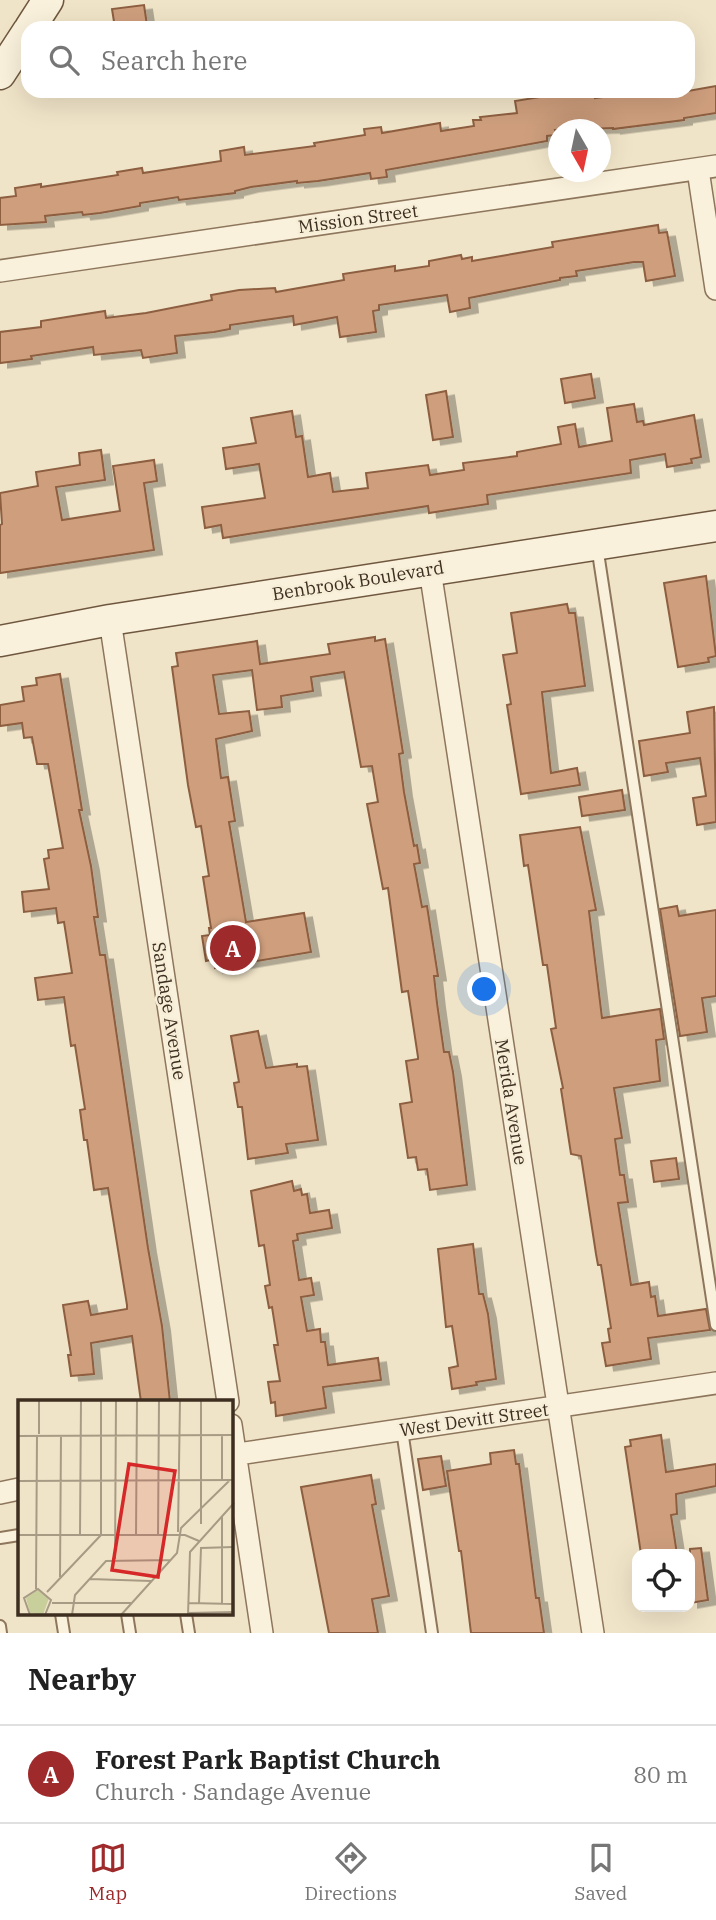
<!DOCTYPE html>
<meta charset="utf-8">
<style>
:root{--surface:#fff;--page:#f6f6f6;--text:#222;--muted:#767676;--line:#e0e0e0;--accent:#9e2a2b}
body{margin:0;font-family:"IBM Plex Serif",serif;background:var(--page);color:var(--text)}
.controls{position:absolute;right:21px;bottom:21px;display:grid;overflow:hidden;border-radius:14px;box-shadow:0 7px 28px #0002}
.controls button{width:63px;height:63px;display:grid;place-items:center;padding:0;border:0;border-bottom:2px solid var(--line);background:var(--surface);color:var(--text);font:35px sans-serif}
.compass{position:absolute;left:548px;top:119px;width:63px;height:63px;border-radius:50%;background:var(--surface);box-shadow:0 7px 28px #0002;rotate:171deg}
.you{position:absolute;left:485px;top:990px;width:24px;height:24px;margin:-18px;border:5px solid #fff;border-radius:50%;background:#1a73e8;box-shadow:0 0 0 10px #1a73e833}
.badge{display:grid;place-items:center;width:46px;height:46px;border-radius:50%;background:var(--accent);color:#fff;font-size:23px;font-weight:700}
.pin{position:absolute;translate:-50% -50%;border:4px solid #fff;box-shadow:0 2px 7px #0006}
.list{margin:0;padding:0;list-style:none}
h2{display:flex;justify-content:space-between;align-items:center;height:91px;margin:0;padding:0 28px;font-size:30px}
h2 small{font-size:23px;font-weight:400;color:var(--muted)}
.list li{display:grid;grid-template-columns:46px 1fr auto;gap:21px;align-items:center;box-sizing:border-box;height:98px;padding:0 28px;border-top:2px solid var(--line)}
.list b{display:block;font-size:26px;white-space:nowrap}
.list p{margin:0;font-size:23px;white-space:nowrap;color:var(--muted)}
.list em{font-size:23px;font-style:normal;color:var(--muted)}
.icon{flex:none;width:38px;height:38px;fill:none;stroke:currentColor;stroke-width:2;stroke-linecap:round;stroke-linejoin:round}
.map{position:relative;flex:none;width:716px;height:1633px;overflow:hidden}
.search{position:absolute;background:var(--surface);box-shadow:0 7px 28px #0002;left:21px;right:21px;top:21px;height:77px;display:flex;align-items:center;gap:18px;box-sizing:border-box;padding:0 24px;border-radius:21px;color:var(--muted);font-size:26px}
.sheet{height:189px;background:var(--surface)}
nav{display:flex;justify-content:space-around;align-items:center;box-sizing:border-box;height:98px;border-top:2px solid var(--line);background:var(--surface);font-size:19px;color:var(--muted)}
nav a{display:grid;justify-items:center;gap:4px}
nav .on{color:var(--accent)}
.map>svg:first-child{display:block}
.building{fill:#cf9f7d;stroke:#8d5f41;stroke-width:2;filter:url(#shadow)}
.lines{fill:none;stroke-linecap:round;stroke-linejoin:round}
.lane-casing{stroke:#8d765c;stroke-width:14}
.street-casing{stroke:#8d765c;stroke-width:24}
.secondary-casing{stroke:#6f573f;stroke-width:33}
.lane{stroke:#faf1dc;stroke-width:10}
.street{stroke:#faf1dc;stroke-width:21}
.secondary{stroke:#faf1dc;stroke-width:30}
.labels{text-anchor:middle;stroke-width:5;stroke-linejoin:round;paint-order:stroke}
.street-label{font-size:18px;fill:#3d2e20;stroke:#f7eed8}
.inset-road{fill:none;stroke:#a89b85;stroke-width:2}
.view{fill:#d62828;fill-opacity:0.15;stroke:#d62828;stroke-width:3.5}
.inset-edge{fill:none;stroke:#3d2e20;stroke-width:3.5}
</style>
<div class="map">
<svg width="716" height="1633" viewBox="0 0 716 1633">
<defs>
<filter id="shadow"><feDropShadow dx="8" dy="4.5" stdDeviation="0" flood-color="#0004"/></filter>
</defs>
<rect width="100%" height="100%" fill="#f0e4c8"/>
<path class="building" d="M144,5L147,25L115,28L112,9Z
M716,86V113L684,118V120L613,129V128L555,130L556,135L547,136V141L386,170L387,177L371,179L370,173L318,181L297,183V181L251,187L235,191V193L179,200L178,197L140,203V206L100,213L83,215L82,212L45,216L46,222L0,225V198L16,196L15,188L41,184V187L118,175L117,172L142,168L143,173L221,161L220,151L244,147L245,155L315,146L314,143L365,135L364,129L381,127L382,133L440,123L441,131L474,126L473,120H481L480,117L517,113L515,101L577,91H594L595,98L644,91H688Z
M658,225L659,233L667,232L675,276L646,281L643,262H634L576,271L577,276L560,278V280L469,298L470,308L450,312L447,295L379,305V310L373,311L376,332L340,337L337,317L294,325L293,316L230,325V329L214,332L175,336L177,353L143,358L141,350L94,355L93,347L31,356L32,359L0,363V332L41,327V321L105,311L106,318L146,313L212,300L211,295L239,290L275,288L276,292L344,280L343,274L395,266V271L429,266V261L461,255L462,259L472,257V261L553,247L552,242Z
M591,374L595,398L565,403L561,379Z
M446,391L453,437L433,440L426,395Z
M634,404L637,422L643,421L644,425L694,415L701,457L691,459L692,463L667,467L665,454L630,460L631,473L487,495L488,504L448,510L429,513L428,506L223,538L221,525L205,528L202,507L265,498L259,464L226,469L223,448L256,443L251,418L292,411L296,437L302,436L308,477L330,473L333,492L368,488L366,473L428,465L430,475L464,470L463,463L517,456V452L561,444L558,427L575,424L579,447L612,441L607,408Z
M101,450L105,480L56,487L62,520L120,511L113,466L154,460L157,481L144,483L154,550L0,573V525L2,524L0,493L38,486L36,472L80,465L79,453Z
M706,576L716,656L708,658L709,662L678,667L664,583Z
M567,604L569,613H575L585,686L542,692L551,773L577,768L580,785L521,794L507,705L511,704L503,655L517,653L511,613Z
M375,637V641L385,639L403,753L399,754L404,792L414,846L417,845L420,863L414,864L422,907L427,906L438,976H434L437,1003L444,1052H449L453,1072L467,1185L430,1190L427,1169L418,1170L416,1157L408,1158L400,1104L412,1102L406,1061L418,1059V1057L408,991L402,992L388,888L383,889L367,804L378,802L372,766L361,767L344,672L311,677L313,691L281,696L282,707L257,710L252,670L213,675L219,714L249,711L252,731L216,739L221,778L228,777L235,821L229,822L246,922L304,913L311,952L215,968L214,959L206,961L202,936L210,935L209,928H211L203,877L209,876L201,826L196,827L188,785L172,667L178,666L176,653L257,641L260,664L330,654L328,644Z
M60,674L82,810H79L91,866L98,917H94L100,955H105L148,1248L162,1326L170,1402H141L132,1336L91,1343L94,1374L71,1376L68,1355H71L63,1305L88,1301L91,1315L127,1309V1305L108,1188L94,1190L87,1140H84L80,1110L85,1109L75,1045L71,1046L64,997L38,1000L35,978L72,973L64,922L58,923L56,908L24,912L22,892L49,889L44,859L49,858L48,850L63,848L48,764H37L32,737L24,738L22,723L0,726V705L24,701L22,687L37,685L36,678Z
M714,707L716,822L697,825L693,798L706,796L700,758L666,763L668,772L644,776L639,741L690,733L687,712Z
M622,790L625,810L582,816L579,797Z
M580,827L596,910L589,911L602,1018L660,1009L664,1039L656,1040L660,1081L614,1088L622,1138L615,1139L620,1175H624L628,1202L618,1203L631,1285L649,1282L651,1297L655,1296L658,1316L706,1309L710,1330L648,1338L651,1359L606,1366L602,1343L610,1342L608,1329L611,1328L601,1265H598L596,1254L581,1156L571,1154L561,1089L563,1088L551,1029L556,1028L547,965H543L528,865L524,866L520,835Z
M677,906L679,916L716,910V996L702,998L707,1032L680,1036L660,909Z
M258,1031L266,1068L297,1064V1067L307,1066L318,1140L286,1144L288,1153L248,1159L242,1107H238L234,1083L239,1082L231,1036Z
M676,1158L679,1179L654,1182L651,1161Z
M292,1181L294,1191L301,1189L302,1195L307,1194L310,1213L329,1210L332,1228L297,1234L298,1240L293,1241L299,1280L311,1278L314,1295L301,1297L307,1331L320,1329L321,1342H325L328,1365L378,1358L381,1380L323,1387L326,1408L276,1416L275,1402L271,1403L268,1382L280,1381L274,1345H278L272,1307L269,1308L265,1286L270,1285L264,1245L259,1246L251,1191Z
M473,1244L479,1294H483L488,1314L496,1379L476,1382L477,1385L452,1389L449,1368L458,1366L452,1326L446,1327L438,1249Z
M661,1435L666,1472L716,1464V1486L676,1494L677,1514L671,1515L677,1554H641L625,1447L631,1446L630,1440Z
M514,1450L516,1464H519L536,1598H539L544,1633H471L461,1551H459L447,1471L491,1464L490,1453Z
M441,1456L446,1486L423,1490L418,1459Z
M371,1475L376,1504L372,1505L389,1596L372,1599L378,1633H329L301,1487Z
M701,1548L708,1600L690,1603V1549Z"/>
<g class="lines">
<defs>
<path id="lane" d="M597,546L716,1325
M402,1430L432,1633
M0,1538L19,1535
M61,1614L64,1633
M127,1614L130,1633
M186,1614L189,1633
M0,1626L1,1633"/>
<path id="street" d="M698,170L716,289
M0,271L716,166
M430,570L593,1633
M110,620L228,1402
M231,1425L262,1633
M231,1455L716,1383
M0,1493L19,1489"/>
<path id="secondary" d="M30,28L48,0
M0,74L28,31
M0,641L110,620L716,526"/>
</defs>
<use href="#lane" class="lane-casing"/>
<use href="#street" class="street-casing"/>
<use href="#secondary" class="secondary-casing"/>
<use href="#lane" class="lane"/>
<use href="#street" class="street"/>
<use href="#secondary" class="secondary"/>
</g>
<g class="labels">
<g class="street-label">
<text transform="translate(358 219) rotate(-8)" y="6">Mission Street</text>
<text transform="translate(358 581) rotate(-9)" y="6">Benbrook Boulevard</text>
<text transform="translate(169 1011) rotate(81)" y="6">Sandage Avenue</text>
<text transform="translate(511 1102) rotate(81)" y="6">Merida Avenue</text>
<text transform="translate(474 1420) rotate(-8)" y="6">West Devitt Street</text>
</g>
</g>
<g transform="translate(18 1400)">
<rect width="215" height="215" fill="#f0e4c8"/>
<path d="M20,190L31,198L25,215L12,213L8,198Z" fill="#c9cf9b"/>
<path class="inset-road" d="M21,34V0M0,36L216,35M0,81L216,80M204,81V35M183,124V0M160,132L162,0M0,135H167L181,141M62,135L63,0M118,136L119,0M140,136L141,0M97,159L98,0M42,177L43,35M72,179L133,181M18,189L19,35M29,192L83,135V0M34,203H113M171,203L216,204M181,203L183,148L216,147M204,203V116M170,213L216,212M12,215L6,198L20,189L33,200L27,215M54,215L57,195L88,161L153,160M103,215L159,153L163,128L211,81M170,215L172,152L216,103"/>
<path class="view" d="M111,64L157,71L140,177L94,170Z"/>
<rect width="215" height="215" class="inset-edge"/>
</g>
</svg>
<div class="controls">
<button><svg class="icon" aria-label="locate" viewBox="0 0 24 24"><circle cx="12" cy="12" r="6"/><path d="M12 2v4M12 18v4M2 12h4M18 12h4"/></svg></button>
</div>
<svg class="compass" viewBox="-18 -18 36 36"><path d="M0-13l5 13h-10z" fill="#e53935"/><path d="M0 13l5-13h-10z" fill="#767676"/></svg>
<div class="you"></div>
<div class="pin badge" style="left:233px;top:948px">A</div>
<div class="search"><svg class="icon" aria-label="search" viewBox="0 0 24 24"><circle cx="10" cy="10" r="6"/><path d="M15 15l6 6"/></svg>Search here</div>
</div>
<section class="sheet">
<h2>Nearby<small></small></h2>
<ul class="list">
<li><span class="badge">A</span><div><b>Forest Park Baptist Church</b><p>Church · Sandage Avenue</p></div><em>80 m</em></li>
</ul>
</section>
<nav>
<a class="on"><svg class="icon" aria-label="map" viewBox="0 0 24 24"><path d="M3 6l6-2 6 2 6-2v14l-6 2-6-2-6 2zM9 4v14M15 6v14"/></svg>Map</a>
<a><svg class="icon" aria-label="directions" viewBox="0 0 24 24"><path d="M12 3l9 9-9 9-9-9zM9 14v-3h6M13 9l2 2-2 2"/></svg>Directions</a>
<a><svg class="icon" aria-label="saved" viewBox="0 0 24 24"><path d="M7 4h10v16l-5-4-5 4z"/></svg>Saved</a>
</nav>
